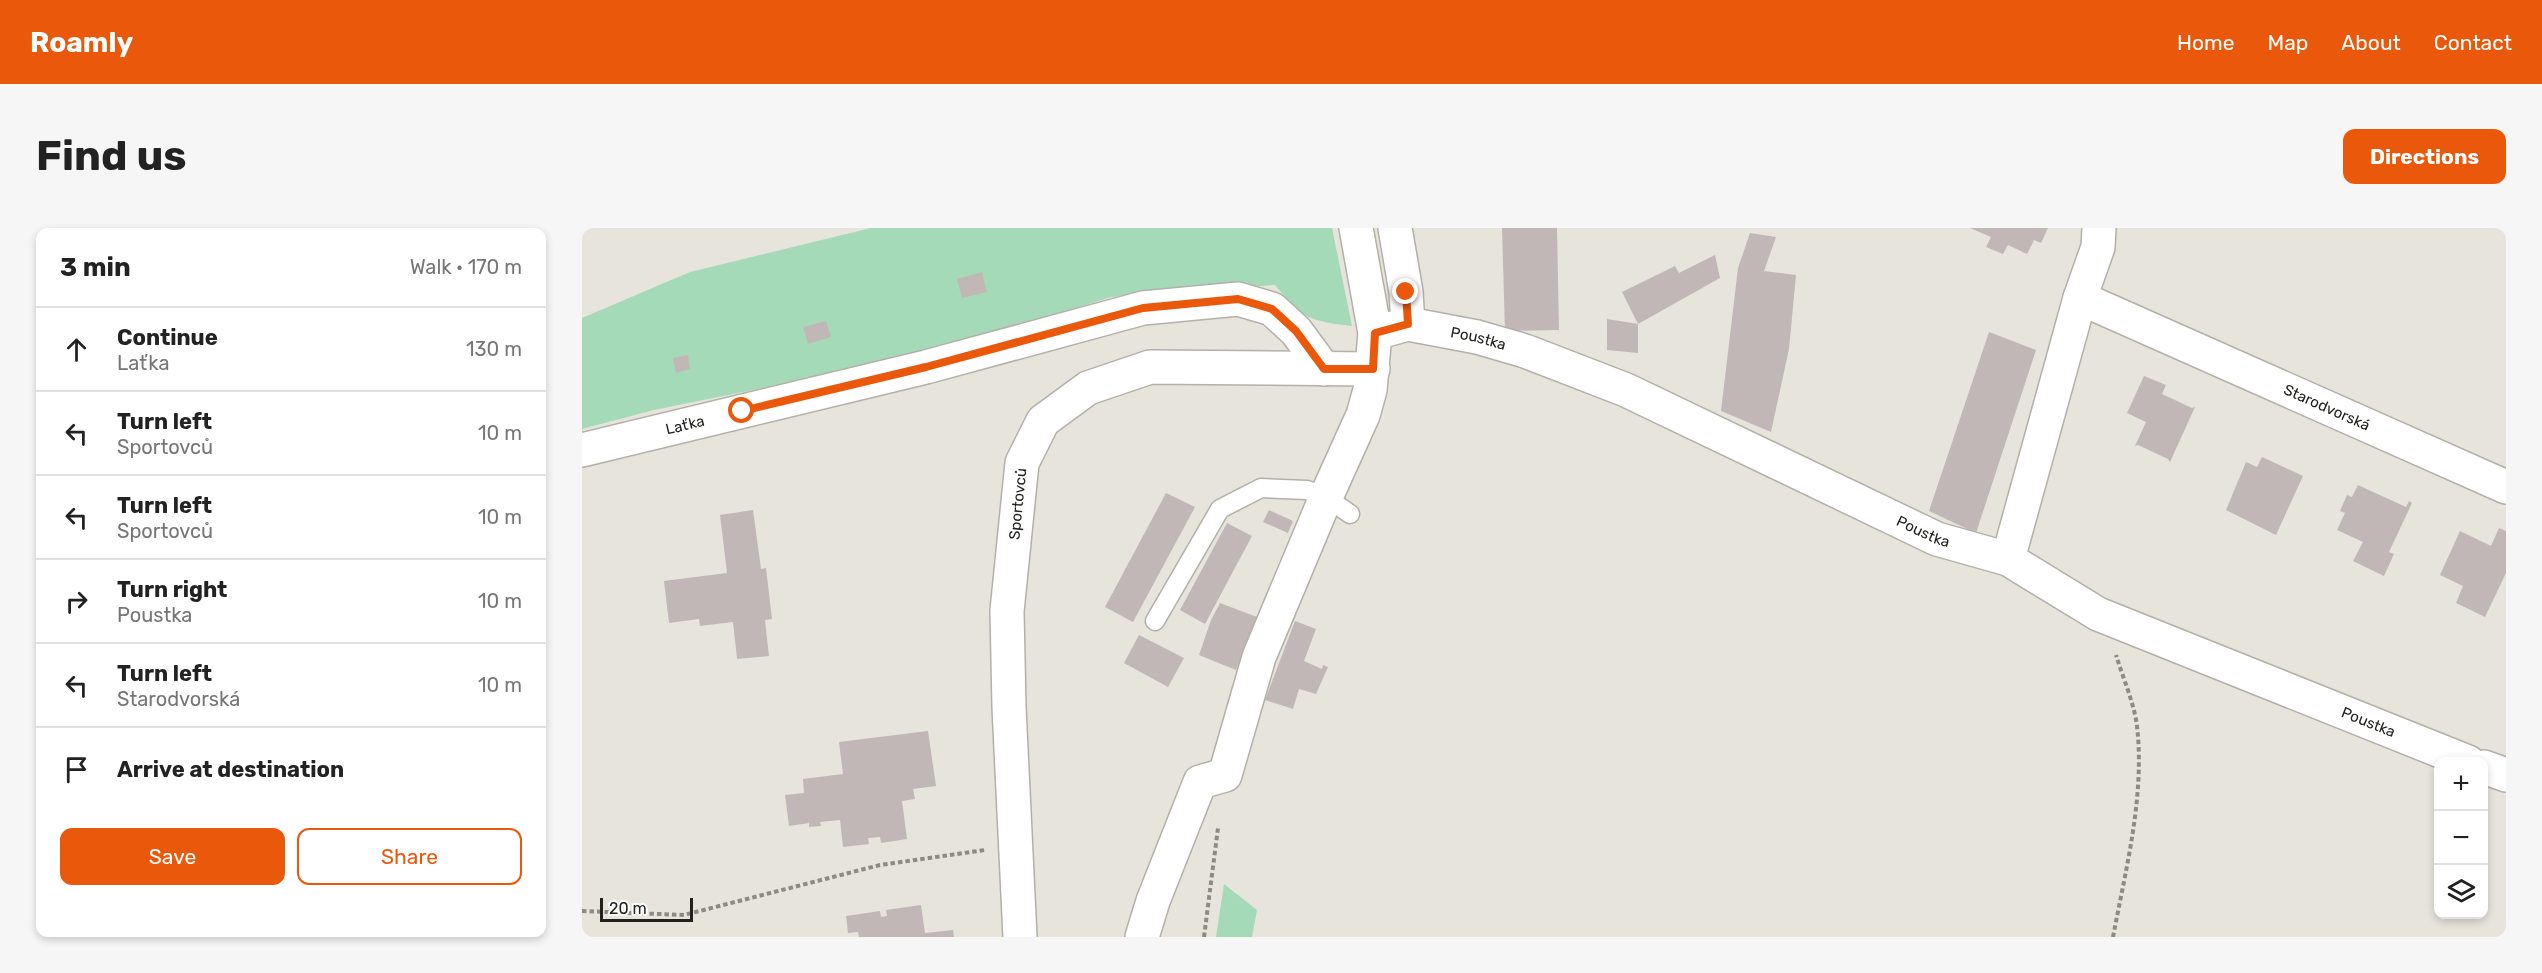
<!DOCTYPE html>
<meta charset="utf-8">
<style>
:root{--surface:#fff;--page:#f6f6f6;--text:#222;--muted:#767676;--line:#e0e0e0;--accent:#ea580c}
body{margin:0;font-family:Rubik,sans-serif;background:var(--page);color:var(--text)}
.controls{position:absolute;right:18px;bottom:18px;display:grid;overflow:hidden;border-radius:12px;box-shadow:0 3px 9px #0003}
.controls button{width:54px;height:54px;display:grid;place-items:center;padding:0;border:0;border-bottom:2px solid var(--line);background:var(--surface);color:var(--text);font:30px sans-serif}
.scale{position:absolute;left:18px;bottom:15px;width:93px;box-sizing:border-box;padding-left:6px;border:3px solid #22211e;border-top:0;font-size:16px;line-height:21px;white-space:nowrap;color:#22211e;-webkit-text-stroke:4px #fff;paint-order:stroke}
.stop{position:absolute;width:18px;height:18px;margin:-14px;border:4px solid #ea580c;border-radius:50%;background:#fff}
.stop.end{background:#ea580c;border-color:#fff;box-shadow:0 2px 6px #0008}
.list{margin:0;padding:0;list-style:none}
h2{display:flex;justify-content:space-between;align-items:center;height:78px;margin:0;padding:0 24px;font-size:26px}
h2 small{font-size:20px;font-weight:400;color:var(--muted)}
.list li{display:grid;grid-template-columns:39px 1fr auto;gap:18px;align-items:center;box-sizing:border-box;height:84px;padding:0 24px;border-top:2px solid var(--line)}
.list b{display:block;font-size:22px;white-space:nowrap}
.list p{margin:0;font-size:20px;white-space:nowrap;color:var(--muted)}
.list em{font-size:20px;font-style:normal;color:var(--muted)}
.actions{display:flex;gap:12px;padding:18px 24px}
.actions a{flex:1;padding:14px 0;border:2px solid var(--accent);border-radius:12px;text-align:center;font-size:21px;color:var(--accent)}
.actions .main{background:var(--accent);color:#fff}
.icon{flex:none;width:33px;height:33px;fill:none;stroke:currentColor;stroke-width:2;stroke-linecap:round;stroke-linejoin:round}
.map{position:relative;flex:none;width:1924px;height:709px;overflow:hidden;border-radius:12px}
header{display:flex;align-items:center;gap:36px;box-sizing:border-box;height:84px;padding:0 30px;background:var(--accent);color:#fff}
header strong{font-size:28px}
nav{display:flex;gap:33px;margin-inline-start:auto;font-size:21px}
.intro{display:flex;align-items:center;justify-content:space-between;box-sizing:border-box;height:144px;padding:0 36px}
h1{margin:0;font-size:42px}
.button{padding:15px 27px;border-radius:12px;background:var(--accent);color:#fff;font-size:21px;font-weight:700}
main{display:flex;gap:36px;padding:0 36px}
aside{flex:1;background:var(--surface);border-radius:12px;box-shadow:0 3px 9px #0003}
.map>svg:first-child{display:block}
.green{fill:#a5dab9}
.building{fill:#c1b7b6}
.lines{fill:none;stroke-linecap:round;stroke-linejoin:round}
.lane-casing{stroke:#b3b0a8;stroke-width:21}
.street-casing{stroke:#b3b0a8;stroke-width:36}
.path{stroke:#8c8a84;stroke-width:4;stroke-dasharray:4.5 3;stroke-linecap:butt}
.lane{stroke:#fff;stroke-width:18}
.street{stroke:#fff;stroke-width:33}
.route{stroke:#ea580c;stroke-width:8}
.labels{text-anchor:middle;stroke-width:6;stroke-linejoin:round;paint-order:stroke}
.street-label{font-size:15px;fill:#22211e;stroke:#fff}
</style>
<header>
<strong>Roamly</strong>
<nav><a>Home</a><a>Map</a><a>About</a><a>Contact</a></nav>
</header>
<div class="intro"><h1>Find us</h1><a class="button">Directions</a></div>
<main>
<aside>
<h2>3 min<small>Walk · 170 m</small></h2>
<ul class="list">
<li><svg class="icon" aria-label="ahead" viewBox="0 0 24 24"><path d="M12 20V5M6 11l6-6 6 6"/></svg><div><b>Continue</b><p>Laťka</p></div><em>130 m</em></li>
<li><svg class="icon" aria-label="left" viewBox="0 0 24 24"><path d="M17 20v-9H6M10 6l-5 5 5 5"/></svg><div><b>Turn left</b><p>Sportovců</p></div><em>10 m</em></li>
<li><svg class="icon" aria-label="left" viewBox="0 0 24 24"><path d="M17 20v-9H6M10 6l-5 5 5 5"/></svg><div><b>Turn left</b><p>Sportovců</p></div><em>10 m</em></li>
<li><svg class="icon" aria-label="right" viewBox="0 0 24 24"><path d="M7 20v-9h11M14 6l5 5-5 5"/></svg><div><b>Turn right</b><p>Poustka</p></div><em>10 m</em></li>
<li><svg class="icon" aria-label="left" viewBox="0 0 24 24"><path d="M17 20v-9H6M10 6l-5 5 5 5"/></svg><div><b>Turn left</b><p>Starodvorská</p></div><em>10 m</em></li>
<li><svg class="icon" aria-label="arrive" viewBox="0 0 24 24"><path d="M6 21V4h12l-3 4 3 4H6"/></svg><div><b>Arrive at destination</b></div></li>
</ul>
<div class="actions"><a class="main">Save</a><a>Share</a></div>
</aside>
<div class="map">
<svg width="1924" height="709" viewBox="0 0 1924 709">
<rect width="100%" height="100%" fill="#e7e4dc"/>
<path class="green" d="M289,0H750L770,98C728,93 720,91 693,57L529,69L339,128L72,182L0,201V90L108,44Z
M642,656L675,682L670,709H634Z"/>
<path class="building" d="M920,0H975L977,102L923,103Z
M1388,0H1466L1459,15L1452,12L1445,26L1426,17L1421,26L1404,19L1409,9Z
M1168,5L1194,9L1182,43L1214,47L1207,121L1189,204L1139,183L1156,40Z
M1133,27L1138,50L1056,96L1040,64L1093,38L1097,45Z
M400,44L405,64L380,70L375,51Z
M1025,91L1056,96V125L1025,122Z
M244,93L249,109L226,116L221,99Z
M1407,104L1454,122L1394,305L1347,283Z
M106,127L108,141L94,145L91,130Z
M1562,148L1584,157L1580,166L1610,180L1613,179L1588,234L1586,231L1556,217L1553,218L1564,194L1545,185Z
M1680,229L1721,248L1694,307L1644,282L1664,234L1675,239Z
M1776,257L1824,279L1827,273L1830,275L1807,324L1812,326L1802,348L1771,333L1781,314L1755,302L1763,285L1758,283L1765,267L1770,269Z
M584,265L613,279L551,394L523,379Z
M171,282L179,341L184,340L190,391L183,392L187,428L155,431L151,394L118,398L117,391L87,395L82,353L145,345L138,287Z
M687,282L711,293L706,305L681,294Z
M645,295L670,308L623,396L598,382Z
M1917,300L1924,303V345L1903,389L1874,375L1881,358L1858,347L1878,303L1909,318Z
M638,375L675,389L654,442L617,427L629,392Z
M713,393L734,401L722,433L740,441L741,437L746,439L734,466L717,461L711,481L683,472Z
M557,407L602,430L586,459L542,435Z
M346,503L354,558L331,561L333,571L320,573L325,611L299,615L298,609L286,610L287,616L261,619L258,592L238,594L239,598L227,599V595L207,598L203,567L222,565L221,551L261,546L257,514Z
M339,677L343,705L371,702L372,709H277L276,704L266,705L264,688L298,683L299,689L305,688L304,682Z"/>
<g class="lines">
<defs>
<path id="lane" d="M573,393L638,281L679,260L725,262L744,269L768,286"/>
<g id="street">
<path d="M813,0L824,64L826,96"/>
<path id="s1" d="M1498,70L1924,259"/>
<path id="s2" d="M793,105L826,96L895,109L943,123L1044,162L1355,311L1426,331L1516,386L1886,534"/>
<path id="s3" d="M0,222L344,139L561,80L656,71L690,81L714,103L742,141"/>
<path d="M1426,331L1498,70L1516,19L1517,0"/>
<path d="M1902,539L1924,547"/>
<path id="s4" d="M438,709L427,479L425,383L440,235L461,193L506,160L568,139L791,141"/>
<path d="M560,709L571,673L618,554L643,547L677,429L744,269L781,187L788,162L793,105L774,0"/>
</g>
</defs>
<use href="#lane" class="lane-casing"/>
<use href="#street" class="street-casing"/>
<path class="path" d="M0,683L102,687L298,637L403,622
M622,709L636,600
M1531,709C1544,640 1563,568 1555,498C1552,475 1541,450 1534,427"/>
<use href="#lane" class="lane"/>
<use href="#street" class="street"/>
</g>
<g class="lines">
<path class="route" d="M160,183L344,139L561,80L656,71L690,81L714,103L742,141H791L793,105L826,96L824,64"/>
</g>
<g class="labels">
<g class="street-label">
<text dy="5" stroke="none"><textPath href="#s2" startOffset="106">Poustka</textPath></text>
<text dy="5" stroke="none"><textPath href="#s1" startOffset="270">Starodvorská</textPath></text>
<text dy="5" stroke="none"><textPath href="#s3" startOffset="106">Laťka</textPath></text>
<text dy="5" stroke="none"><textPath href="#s4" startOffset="434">Sportovců</textPath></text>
<text dy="5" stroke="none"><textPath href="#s2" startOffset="592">Poustka</textPath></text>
<text dy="5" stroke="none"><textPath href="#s2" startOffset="1078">Poustka</textPath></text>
</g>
</g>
</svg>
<div class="controls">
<button>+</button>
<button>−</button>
<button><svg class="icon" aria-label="layers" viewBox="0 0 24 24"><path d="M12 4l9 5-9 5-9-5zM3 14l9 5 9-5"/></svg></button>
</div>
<div class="scale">20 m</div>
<div class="stop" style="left:160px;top:183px"></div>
<div class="stop end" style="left:824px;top:64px"></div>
</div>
</main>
